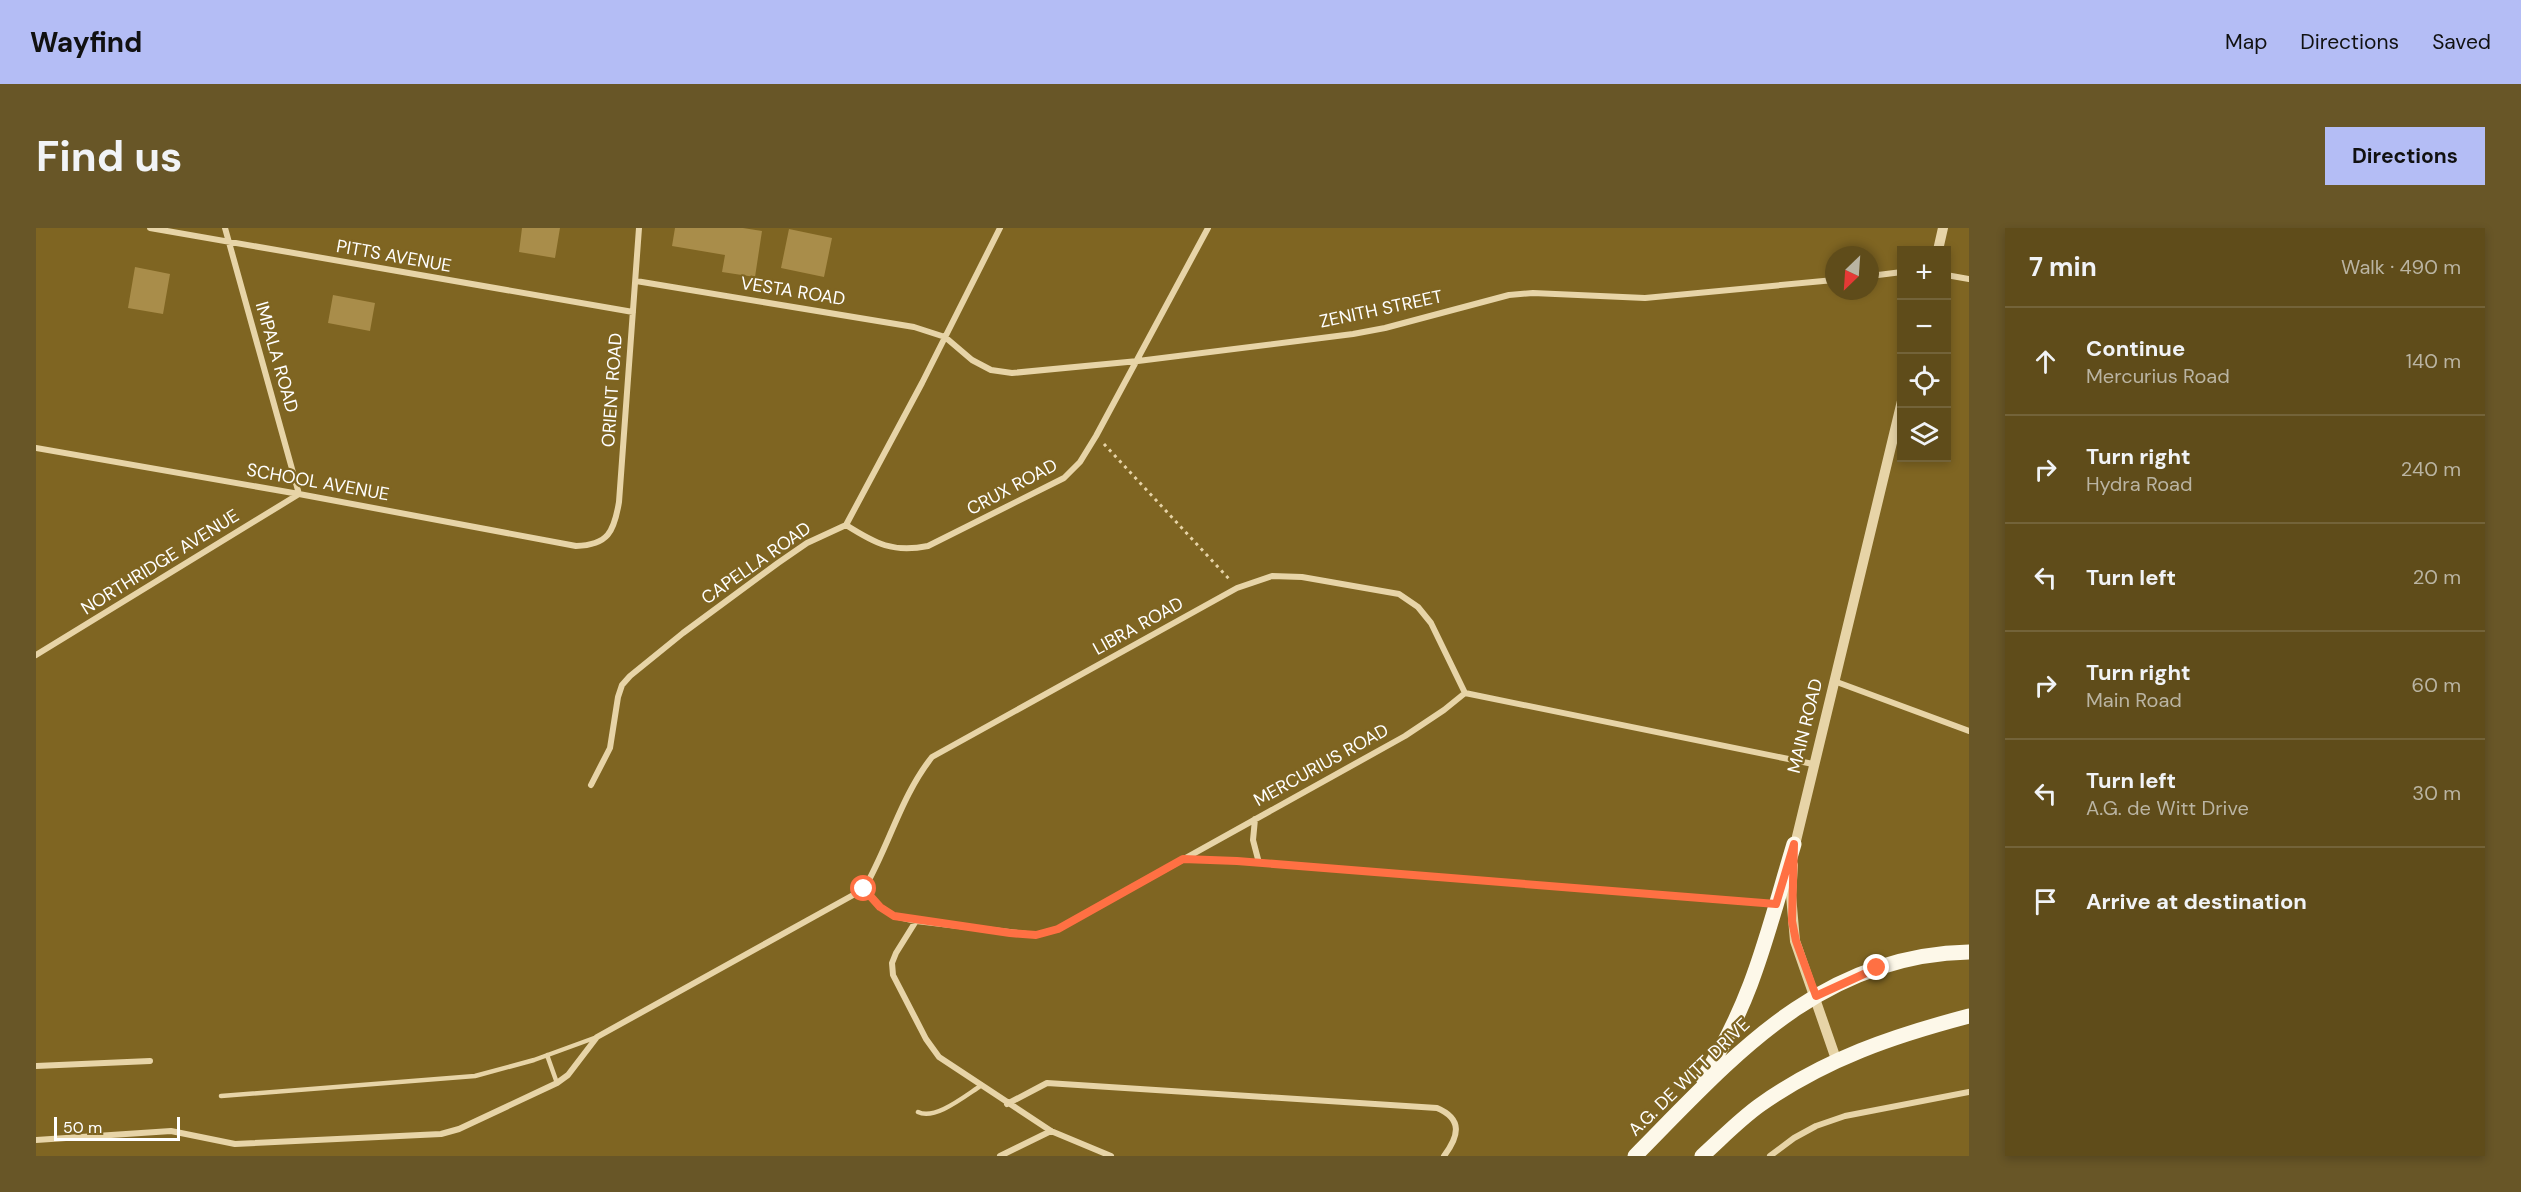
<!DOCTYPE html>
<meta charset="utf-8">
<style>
:root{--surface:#5f4c1a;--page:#685627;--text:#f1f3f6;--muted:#bab4a2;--line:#736339;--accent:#b4bdf5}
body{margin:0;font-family:"DM Sans",sans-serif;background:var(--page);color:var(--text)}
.controls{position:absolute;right:18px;top:18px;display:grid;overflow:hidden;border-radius:0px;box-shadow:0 3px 9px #0003}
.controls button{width:54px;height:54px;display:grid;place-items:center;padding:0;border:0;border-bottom:2px solid var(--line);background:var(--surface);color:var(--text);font:30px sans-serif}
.compass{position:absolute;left:1789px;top:18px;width:54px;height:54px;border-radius:50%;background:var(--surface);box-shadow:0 3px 9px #0003;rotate:205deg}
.scale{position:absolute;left:18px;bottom:15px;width:126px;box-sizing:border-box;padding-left:6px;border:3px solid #fff;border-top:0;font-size:16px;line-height:21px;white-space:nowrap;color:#fff;-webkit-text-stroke:4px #7f6522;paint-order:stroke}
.stop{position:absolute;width:18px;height:18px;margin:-14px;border:4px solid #ff7043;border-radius:50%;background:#fff}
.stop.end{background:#ff7043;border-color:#fff;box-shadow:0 2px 6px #0008}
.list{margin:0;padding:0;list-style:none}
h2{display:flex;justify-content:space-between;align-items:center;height:78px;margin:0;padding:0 24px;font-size:26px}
h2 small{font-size:20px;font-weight:400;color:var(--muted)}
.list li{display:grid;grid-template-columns:39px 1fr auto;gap:18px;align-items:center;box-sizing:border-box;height:108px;padding:0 24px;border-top:2px solid var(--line)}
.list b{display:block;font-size:22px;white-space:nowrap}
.list p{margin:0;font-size:20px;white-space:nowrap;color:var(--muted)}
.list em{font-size:20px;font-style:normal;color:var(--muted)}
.icon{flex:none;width:33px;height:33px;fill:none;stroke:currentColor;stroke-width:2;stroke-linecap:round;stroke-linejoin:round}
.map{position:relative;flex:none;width:1933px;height:928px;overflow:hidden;border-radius:0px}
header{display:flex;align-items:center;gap:36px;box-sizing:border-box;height:84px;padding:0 30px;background:var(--accent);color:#111}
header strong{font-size:28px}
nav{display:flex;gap:33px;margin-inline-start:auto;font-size:21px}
.intro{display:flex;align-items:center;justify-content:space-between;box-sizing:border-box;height:144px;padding:0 36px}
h1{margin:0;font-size:42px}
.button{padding:15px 27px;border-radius:0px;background:var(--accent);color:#111;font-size:21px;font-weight:700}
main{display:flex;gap:36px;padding:0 36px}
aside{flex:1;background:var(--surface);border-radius:0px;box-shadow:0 3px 9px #0003}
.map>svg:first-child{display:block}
.building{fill:#a98d4a}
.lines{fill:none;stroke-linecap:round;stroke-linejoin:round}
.path{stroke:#e7d4a7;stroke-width:3;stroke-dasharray:3 4.5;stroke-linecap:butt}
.service{stroke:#e7d4a7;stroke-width:4.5}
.minor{stroke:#e7d4a7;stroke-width:6}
.tertiary{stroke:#e7d4a7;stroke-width:10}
.primary{stroke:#fdf8e9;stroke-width:15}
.route{stroke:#ff7043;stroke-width:8}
.labels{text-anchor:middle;stroke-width:4.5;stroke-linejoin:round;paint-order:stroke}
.street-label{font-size:18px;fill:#fff;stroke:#7f6522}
</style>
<header>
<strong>Wayfind</strong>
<nav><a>Map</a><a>Directions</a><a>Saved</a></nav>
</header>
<div class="intro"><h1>Find us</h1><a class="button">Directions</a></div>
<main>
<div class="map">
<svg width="1933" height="928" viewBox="0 0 1933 928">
<rect width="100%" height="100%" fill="#7f6522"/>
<path class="building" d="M486,0H524L519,30L483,24Z
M639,0H707L726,3L719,49L686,44L689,27L636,18Z
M753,1L796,10L788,49L745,40Z
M99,39L134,46L127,86L92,80Z
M297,67L339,75L334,103L292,95Z"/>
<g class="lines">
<path class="path" d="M1068,216L1194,352"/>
<path class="service" d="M511,827L521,855
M185,868L439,848L498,832L561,809
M882,884C899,893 930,867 946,857"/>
<path class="minor" d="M114,0L597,84
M1910,47L1933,51
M1834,48L1866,44
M600,53L878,99L909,109L936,132L955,142L976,145L1102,133L1317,106L1349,100L1473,67L1497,65L1609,70L1798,52
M0,220L263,266L540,318C572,317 578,304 583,274L603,0
M810,297C840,316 857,325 892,318L1028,250L1044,234L1060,208L1172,0
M0,427L263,266L189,0
M1798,453L1933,503
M1429,465L1777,536
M555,557L574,520L582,469L586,457L594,448L647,405L742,335L771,315L810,297L886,155L964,0
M1219,591L1217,612L1223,635
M1148,631L1201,633L1739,676
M828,661C853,618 865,568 896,529L1201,360L1236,348L1266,349L1363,366L1382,379L1395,395L1429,465
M828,661L844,679L858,688L880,693L1000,707L1022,701L1369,508L1408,482L1429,465
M880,693L860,725L856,735L857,747L890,811L903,829L1015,903L1075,928
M0,838L114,833
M971,876L1011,855L1401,880C1427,891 1423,908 1408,928
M0,912L135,903L199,916L405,906L423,901L521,855L532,847L561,809L828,661
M964,928L1015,903
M1734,928L1758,910L1780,898L1809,888L1933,864"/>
<path class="tertiary" d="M1902,22L1907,0
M1758,621L1866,173
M1757,637L1755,667L1759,713L1800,831"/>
<path class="primary" d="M1667,850C1717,774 1732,702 1758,616
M1599,928C1696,830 1783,727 1933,724
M1666,928C1685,911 1703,892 1724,877C1789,831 1857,808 1933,788"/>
</g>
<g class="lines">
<path class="route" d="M828,661L844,679L858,688L974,705L1000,707L1022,701L1147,631L1201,633L1740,676L1758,616L1756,693L1760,713L1780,768L1841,740"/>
</g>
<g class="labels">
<g class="street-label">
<text transform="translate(358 28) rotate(10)" y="6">PITTS AVENUE</text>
<text transform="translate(757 63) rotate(9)" y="6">VESTA ROAD</text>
<text transform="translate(1345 81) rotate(-12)" y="6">ZENITH STREET</text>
<text transform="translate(241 129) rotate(74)" y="6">IMPALA ROAD</text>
<text transform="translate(576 162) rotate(-86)" y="6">ORIENT ROAD</text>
<text transform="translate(282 254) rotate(10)" y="6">SCHOOL AVENUE</text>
<text transform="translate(976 259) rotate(-28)" y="6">CRUX ROAD</text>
<text transform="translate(124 334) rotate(-32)" y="6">NORTHRIDGE AVENUE</text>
<text transform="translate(720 335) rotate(-35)" y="6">CAPELLA ROAD</text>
<text transform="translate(1102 398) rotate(-29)" y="6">LIBRA ROAD</text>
<text transform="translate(1769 498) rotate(-76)" y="6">MAIN ROAD</text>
<text transform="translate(1285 537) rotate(-29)" y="6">MERCURIUS ROAD</text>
<text transform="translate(1653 849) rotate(-44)" y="6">A.G. DE WITT DRIVE</text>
</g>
</g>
</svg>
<div class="controls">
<button>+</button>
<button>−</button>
<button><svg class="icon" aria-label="locate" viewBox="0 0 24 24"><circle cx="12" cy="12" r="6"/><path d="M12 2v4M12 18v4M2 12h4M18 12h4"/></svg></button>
<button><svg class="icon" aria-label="layers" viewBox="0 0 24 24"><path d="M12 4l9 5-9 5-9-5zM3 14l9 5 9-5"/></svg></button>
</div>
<svg class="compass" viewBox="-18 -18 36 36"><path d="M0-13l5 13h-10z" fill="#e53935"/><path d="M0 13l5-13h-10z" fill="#bab4a2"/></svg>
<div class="scale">50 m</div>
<div class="stop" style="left:828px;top:661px"></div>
<div class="stop end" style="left:1841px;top:740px"></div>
</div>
<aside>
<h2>7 min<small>Walk · 490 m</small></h2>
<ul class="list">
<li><svg class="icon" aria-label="ahead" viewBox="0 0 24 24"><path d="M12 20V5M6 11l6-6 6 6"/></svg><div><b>Continue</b><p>Mercurius Road</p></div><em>140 m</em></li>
<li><svg class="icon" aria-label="right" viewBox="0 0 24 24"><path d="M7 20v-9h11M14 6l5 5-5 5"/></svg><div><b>Turn right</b><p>Hydra Road</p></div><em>240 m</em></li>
<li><svg class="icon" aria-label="left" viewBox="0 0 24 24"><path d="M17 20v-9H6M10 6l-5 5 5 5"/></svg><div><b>Turn left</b></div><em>20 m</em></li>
<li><svg class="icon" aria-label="right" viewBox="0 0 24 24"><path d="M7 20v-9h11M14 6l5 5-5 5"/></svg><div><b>Turn right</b><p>Main Road</p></div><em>60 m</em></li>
<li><svg class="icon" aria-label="left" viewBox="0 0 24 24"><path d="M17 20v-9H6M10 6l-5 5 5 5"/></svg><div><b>Turn left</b><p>A.G. de Witt Drive</p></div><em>30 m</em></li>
<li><svg class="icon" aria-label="arrive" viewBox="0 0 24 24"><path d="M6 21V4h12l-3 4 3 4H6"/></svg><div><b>Arrive at destination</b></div></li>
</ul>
</aside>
</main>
